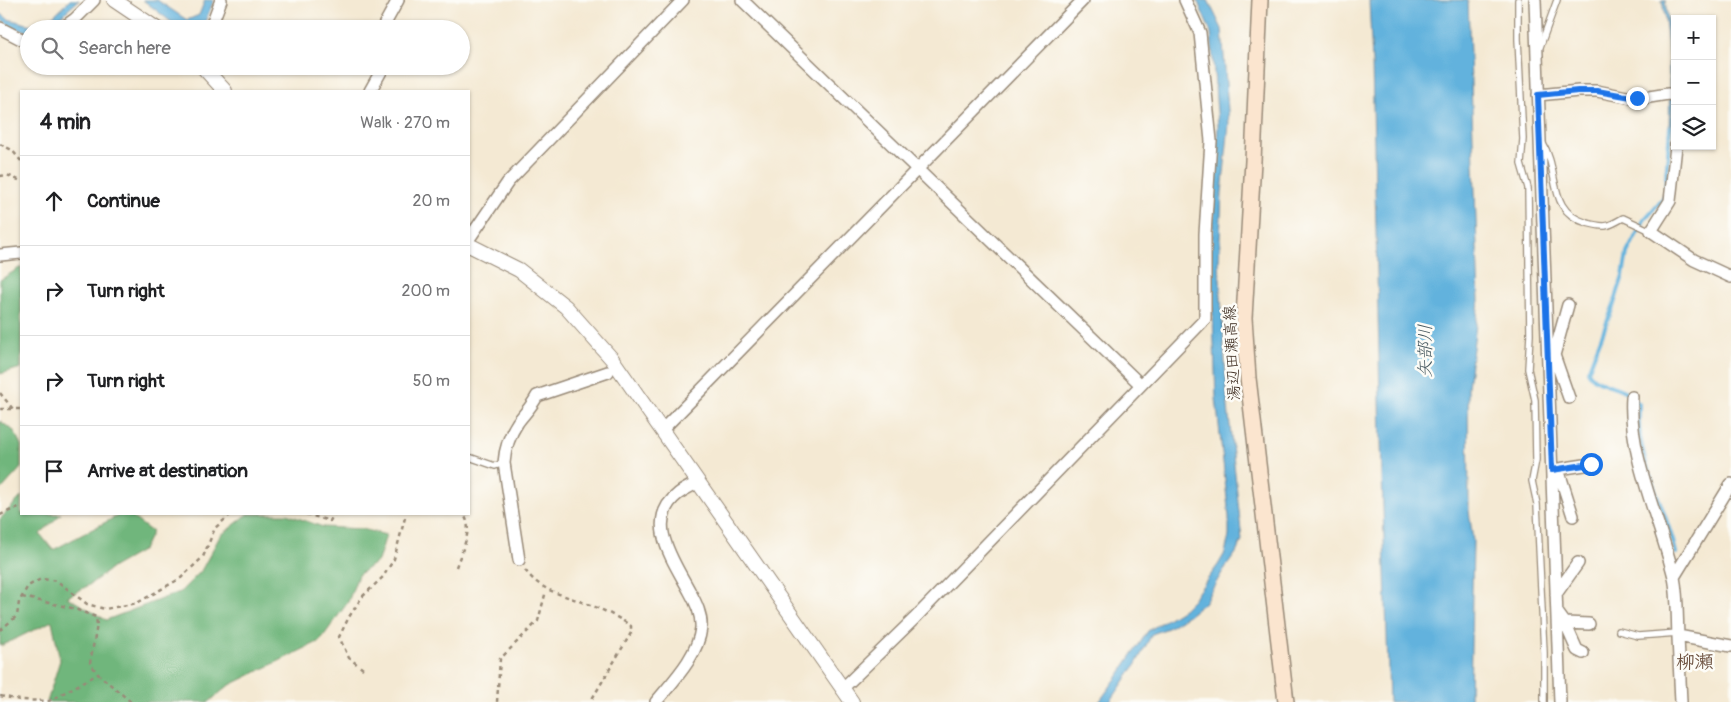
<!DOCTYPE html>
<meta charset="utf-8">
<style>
:root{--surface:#fff;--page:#f6f6f6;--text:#202124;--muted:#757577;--line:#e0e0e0}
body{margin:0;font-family:Pangolin,"Klee One",sans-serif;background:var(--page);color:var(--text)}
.controls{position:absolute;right:15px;top:15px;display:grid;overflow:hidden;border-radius:0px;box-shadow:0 1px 4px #0004}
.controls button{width:45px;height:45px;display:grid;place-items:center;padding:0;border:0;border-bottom:1px solid var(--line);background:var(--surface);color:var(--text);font:25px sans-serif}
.stop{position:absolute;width:15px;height:15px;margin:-11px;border:4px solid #1a73e8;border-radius:50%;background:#fff}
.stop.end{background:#1a73e8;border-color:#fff;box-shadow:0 1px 5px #0008}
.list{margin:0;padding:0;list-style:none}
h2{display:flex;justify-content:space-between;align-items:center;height:65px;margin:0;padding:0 20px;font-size:21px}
h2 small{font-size:16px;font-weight:400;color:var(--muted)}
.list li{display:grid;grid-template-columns:32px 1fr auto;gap:15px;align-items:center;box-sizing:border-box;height:90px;padding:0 20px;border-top:1px solid var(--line)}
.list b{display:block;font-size:19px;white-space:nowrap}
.list em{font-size:16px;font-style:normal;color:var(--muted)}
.icon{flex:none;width:28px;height:28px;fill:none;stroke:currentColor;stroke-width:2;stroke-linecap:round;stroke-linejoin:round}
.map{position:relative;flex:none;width:1731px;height:702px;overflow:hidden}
.search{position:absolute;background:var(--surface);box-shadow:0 1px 4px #0004;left:20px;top:20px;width:450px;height:55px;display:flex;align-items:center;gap:12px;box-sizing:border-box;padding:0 18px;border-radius:28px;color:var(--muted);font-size:19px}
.panel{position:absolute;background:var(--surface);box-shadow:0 1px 4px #0004;left:20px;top:90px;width:450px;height:425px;border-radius:0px}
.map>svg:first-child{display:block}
.forest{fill:#70b67b;stroke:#56704c}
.water{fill:#62b2dd;stroke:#4e6e7e}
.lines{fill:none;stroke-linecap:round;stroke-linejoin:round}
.stream{stroke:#62b2dd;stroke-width:4}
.service-casing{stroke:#988a78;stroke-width:8}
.minor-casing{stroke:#988a78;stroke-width:14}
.tertiary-casing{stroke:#988a78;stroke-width:16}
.secondary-casing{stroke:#988a78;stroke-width:18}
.path{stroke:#988a78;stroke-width:2.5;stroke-dasharray:4 4;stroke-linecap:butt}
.service{stroke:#fff;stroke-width:5.5}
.minor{stroke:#fff;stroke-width:11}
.tertiary{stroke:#fff;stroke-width:14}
.secondary{stroke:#fbe5cf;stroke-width:15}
.route{stroke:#1a73e8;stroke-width:6}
.labels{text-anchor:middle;stroke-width:5;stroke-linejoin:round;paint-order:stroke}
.street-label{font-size:16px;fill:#3b2a1e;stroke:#fdfcf7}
.water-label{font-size:18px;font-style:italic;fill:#495a61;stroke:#fdfcf7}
.quarter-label{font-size:19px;font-weight:bold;fill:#6f5443;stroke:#fdfcf7}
</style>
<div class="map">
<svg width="1731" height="702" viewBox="0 0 1731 702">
<rect width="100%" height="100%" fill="#fdfcf7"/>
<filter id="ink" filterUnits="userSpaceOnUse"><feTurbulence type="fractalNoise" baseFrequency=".02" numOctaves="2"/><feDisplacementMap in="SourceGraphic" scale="10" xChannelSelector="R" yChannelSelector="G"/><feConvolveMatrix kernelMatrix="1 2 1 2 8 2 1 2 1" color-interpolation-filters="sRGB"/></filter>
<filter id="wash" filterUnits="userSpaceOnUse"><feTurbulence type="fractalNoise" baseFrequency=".0096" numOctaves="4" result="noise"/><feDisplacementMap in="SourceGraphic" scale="20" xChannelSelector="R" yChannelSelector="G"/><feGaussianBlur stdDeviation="1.12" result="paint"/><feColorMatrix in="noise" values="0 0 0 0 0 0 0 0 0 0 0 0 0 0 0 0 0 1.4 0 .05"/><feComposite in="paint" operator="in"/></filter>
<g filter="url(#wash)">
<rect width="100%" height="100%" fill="#f4e9d3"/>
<path class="forest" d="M21,267V368L0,374V280Z
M0,421L14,431L21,445V468L0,491Z
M21,497V514H61L40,534L53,550L121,514H128L152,532L143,550L113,567L89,585L67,597L106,620L180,592L201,571L220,536L248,514H287L323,527L362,529L386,535L378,561L358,575L348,602L320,641L228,686L209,702H47L60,660L52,621L3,645H0V519Z"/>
<path class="water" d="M70,0H79L58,19L45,27L29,29V32L14,28L0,19V13L8,19L35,26L53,16Z
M143,0H157L187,20L199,15L205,0H214L205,22L179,28Z
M1197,0H1208L1222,29L1229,124L1222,193L1219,262L1227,397L1242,540L1236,553L1223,571L1204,603L1190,614L1168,628L1152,634L1136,664L1110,702H1099L1120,673L1148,631L1183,609L1193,599L1218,565L1225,553L1229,536V517L1216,398L1211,261L1218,125L1211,33Z
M1369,0H1468L1479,301L1468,387L1469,511L1473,541L1470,702H1389L1381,441L1372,62Z
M1662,0H1665C1672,44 1674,87 1671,131H1669C1670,87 1670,44 1662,0Z"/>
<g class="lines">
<path class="stream" d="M1630,395C1619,384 1595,386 1588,371L1613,307L1623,276L1627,253L1644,220L1663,198L1665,192L1670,127
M1635,400L1639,404C1639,416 1638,430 1641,442C1648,480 1668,515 1676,553"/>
</g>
</g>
<g filter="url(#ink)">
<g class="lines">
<defs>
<path id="service" d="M1518,0V39L1523,139L1521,164L1528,188L1530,335L1528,369L1535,400L1536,460L1532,481L1537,504L1544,653V702
M1540,47L1557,0
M1542,142C1561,172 1546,211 1587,223C1605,228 1608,227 1623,218L1651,231
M469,457L495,466L504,463
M1619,631L1638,636L1678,633"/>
<path id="minor" d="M742,0L1141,385
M1535,0L1560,702
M0,28L23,40H29
M61,29L75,19L94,0
M210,29L221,0
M382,29L398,0
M370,91L384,66
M1538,95L1579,91H1597L1637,99L1668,94L1675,96
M1676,146L1670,201L1651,231L1694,260L1731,277
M469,239L508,182L683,0
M0,255L21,253
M1554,355L1569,398
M1551,366L1568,305
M1632,397C1628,455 1660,520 1674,577C1678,597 1677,617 1678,637C1679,659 1680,680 1681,702
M662,430L1083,0
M1558,469L1573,516
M1552,470L1591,464
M519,560L504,463C505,449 510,434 518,422C525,413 532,406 537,396L608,372
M1674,577L1731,484
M1556,594L1578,563
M1557,612L1565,623L1577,650L1583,653
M1565,623L1589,624
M1678,636L1731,646
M842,689L914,619L1205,319V234L1211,141L1200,33L1185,0
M656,702C673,681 698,656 701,628C702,615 696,603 690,592C675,563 643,521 678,494C684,489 692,486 698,482"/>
<path id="tertiary" d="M114,0L157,29
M202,66L225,91
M469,245L519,270L566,307L612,359L852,702"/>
<path id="secondary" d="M1260,0L1253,161L1244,318L1248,378L1286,702"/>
</defs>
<use href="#service" class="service-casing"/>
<use href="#minor" class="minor-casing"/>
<use href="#tertiary" class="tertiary-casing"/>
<use href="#secondary" class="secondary-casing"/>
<path class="path" d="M0,144L12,150L21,161
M0,176L7,175L21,181
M0,393L13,409
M0,409H21
M306,514L330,521L334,514
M0,515L21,506
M456,567C461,552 475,527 463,514
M525,570C541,591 558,593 582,602C599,608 615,615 631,626V633L592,699V702
M22,597L72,608L96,617L97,625L90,663L98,674L131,702
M0,630L17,616L19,602L28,586L41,579L57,581L87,604L105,609L137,603L181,578L203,557L215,528L231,514
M363,669L349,658L339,637L349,617L362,597L383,577L394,559L406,514
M0,696L20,700L49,701L98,674
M497,702L500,659L538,621L546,591"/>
<use href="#service" class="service"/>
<use href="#minor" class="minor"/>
<use href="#tertiary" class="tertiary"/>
<use href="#secondary" class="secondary"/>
</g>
</g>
<g class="lines" filter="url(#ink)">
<path class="route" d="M1591,464L1552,470L1538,95L1578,91H1597L1637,98"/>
</g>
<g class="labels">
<g class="street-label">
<text transform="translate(1231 353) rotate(-93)" y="6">湯辺田瀬高線</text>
</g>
<g class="water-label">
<text transform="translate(1425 351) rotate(-90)" y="6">矢部川</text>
</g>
<g class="quarter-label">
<text x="1695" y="668">柳瀬</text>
</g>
</g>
</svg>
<div class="controls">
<button>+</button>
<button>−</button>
<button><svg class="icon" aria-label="layers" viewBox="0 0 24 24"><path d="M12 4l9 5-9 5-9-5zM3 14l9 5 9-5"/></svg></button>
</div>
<div class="stop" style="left:1591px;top:464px"></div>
<div class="stop end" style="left:1637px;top:98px"></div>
<div class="search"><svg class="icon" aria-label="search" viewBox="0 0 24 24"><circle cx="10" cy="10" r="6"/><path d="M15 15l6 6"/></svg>Search here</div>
<section class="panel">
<h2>4 min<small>Walk · 270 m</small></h2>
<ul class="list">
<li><svg class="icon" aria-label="ahead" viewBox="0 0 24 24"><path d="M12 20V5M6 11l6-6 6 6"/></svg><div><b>Continue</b></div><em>20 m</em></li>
<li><svg class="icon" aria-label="right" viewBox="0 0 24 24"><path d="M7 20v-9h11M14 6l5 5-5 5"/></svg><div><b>Turn right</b></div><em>200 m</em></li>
<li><svg class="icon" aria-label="right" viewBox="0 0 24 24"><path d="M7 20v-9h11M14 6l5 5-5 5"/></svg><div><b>Turn right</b></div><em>50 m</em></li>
<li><svg class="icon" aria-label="arrive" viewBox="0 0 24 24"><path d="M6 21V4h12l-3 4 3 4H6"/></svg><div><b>Arrive at destination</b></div></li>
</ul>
</section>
</div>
